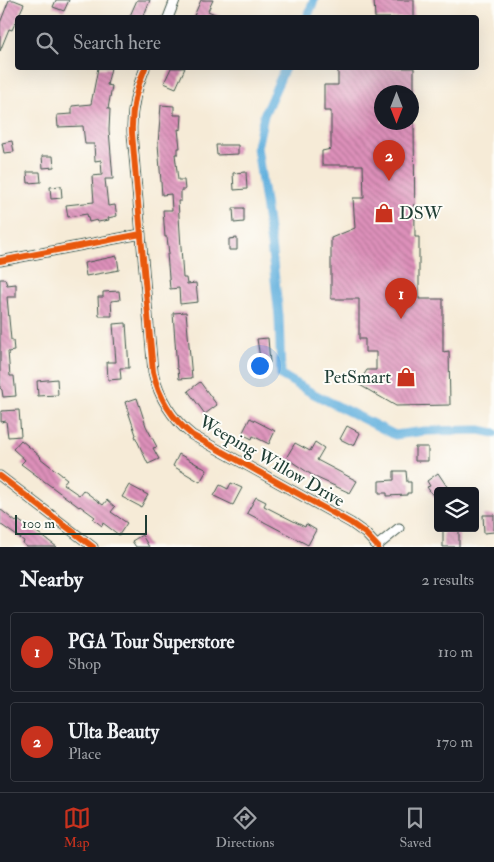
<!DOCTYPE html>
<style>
:root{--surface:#171b24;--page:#20242c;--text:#f1f3f6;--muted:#9ea1a6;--line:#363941;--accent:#c8321e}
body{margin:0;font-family:"IM FELL Double Pica",serif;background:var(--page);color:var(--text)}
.controls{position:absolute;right:15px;bottom:15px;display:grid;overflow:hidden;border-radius:5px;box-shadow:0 5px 20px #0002}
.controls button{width:45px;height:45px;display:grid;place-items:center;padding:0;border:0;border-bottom:1px solid var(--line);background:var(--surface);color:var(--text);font:25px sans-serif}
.compass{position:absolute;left:374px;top:85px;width:45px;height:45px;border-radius:50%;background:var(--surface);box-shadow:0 5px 20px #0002;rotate:180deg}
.scale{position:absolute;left:15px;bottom:12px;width:132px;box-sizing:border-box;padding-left:5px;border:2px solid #1f3d34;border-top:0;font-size:14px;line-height:18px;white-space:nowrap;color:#1f3d34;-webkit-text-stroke:4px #fdfcf7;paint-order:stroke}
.you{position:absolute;left:259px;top:365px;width:18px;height:18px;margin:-12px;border:4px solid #fff;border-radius:50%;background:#1a73e8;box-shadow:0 0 0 8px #1a73e833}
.badge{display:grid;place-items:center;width:32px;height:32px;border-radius:50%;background:var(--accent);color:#fff;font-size:16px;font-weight:700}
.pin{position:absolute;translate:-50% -41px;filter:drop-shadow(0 1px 2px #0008)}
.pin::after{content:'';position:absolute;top:26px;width:18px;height:15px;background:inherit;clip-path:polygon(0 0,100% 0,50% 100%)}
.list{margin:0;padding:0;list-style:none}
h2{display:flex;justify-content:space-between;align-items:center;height:65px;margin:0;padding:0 20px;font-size:21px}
h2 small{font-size:16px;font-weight:400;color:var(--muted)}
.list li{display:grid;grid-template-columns:32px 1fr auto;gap:15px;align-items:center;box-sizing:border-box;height:80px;margin:0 10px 10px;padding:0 10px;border:1px solid var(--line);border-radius:5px}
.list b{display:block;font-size:19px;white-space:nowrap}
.list p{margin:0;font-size:16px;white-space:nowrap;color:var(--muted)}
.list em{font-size:16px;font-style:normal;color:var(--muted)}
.icon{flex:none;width:28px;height:28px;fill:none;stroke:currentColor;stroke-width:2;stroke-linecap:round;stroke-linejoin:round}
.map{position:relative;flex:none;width:494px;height:547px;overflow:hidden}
.search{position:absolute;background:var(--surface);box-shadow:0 5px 20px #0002;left:15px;right:15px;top:15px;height:55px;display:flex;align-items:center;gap:12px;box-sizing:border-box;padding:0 18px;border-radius:5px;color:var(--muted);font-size:19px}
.sheet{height:245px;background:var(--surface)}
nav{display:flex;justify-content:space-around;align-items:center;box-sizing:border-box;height:70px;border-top:1px solid var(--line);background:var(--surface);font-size:14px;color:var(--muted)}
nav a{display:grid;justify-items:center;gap:2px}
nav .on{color:var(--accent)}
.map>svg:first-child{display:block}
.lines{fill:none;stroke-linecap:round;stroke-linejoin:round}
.canal{stroke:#64b1de;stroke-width:9}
.building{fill:url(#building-back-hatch)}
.minor-casing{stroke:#3f574c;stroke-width:11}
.minor{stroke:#fff;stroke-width:9}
.cycleway-casing{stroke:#fdfcf7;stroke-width:9}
.cycleway{stroke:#e8590c;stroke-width:6}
.labels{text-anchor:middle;stroke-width:4;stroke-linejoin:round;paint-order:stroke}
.poi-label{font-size:18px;fill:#1f3d34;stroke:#fdfcf7;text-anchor:start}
.street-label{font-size:18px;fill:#1f3d34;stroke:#fdfcf7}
</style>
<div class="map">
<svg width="494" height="547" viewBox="0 0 494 547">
<defs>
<pattern id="building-back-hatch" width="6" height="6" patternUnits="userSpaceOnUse" patternTransform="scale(1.25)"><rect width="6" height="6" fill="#dd90ba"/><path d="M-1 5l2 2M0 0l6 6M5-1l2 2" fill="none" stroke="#b37798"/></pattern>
</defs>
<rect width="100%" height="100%" fill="#fdfcf7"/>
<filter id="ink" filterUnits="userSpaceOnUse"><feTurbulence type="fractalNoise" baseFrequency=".02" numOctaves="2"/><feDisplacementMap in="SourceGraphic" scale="10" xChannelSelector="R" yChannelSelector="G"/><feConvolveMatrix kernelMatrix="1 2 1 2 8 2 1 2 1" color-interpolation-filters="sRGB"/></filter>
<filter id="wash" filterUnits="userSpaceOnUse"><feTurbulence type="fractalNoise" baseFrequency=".0096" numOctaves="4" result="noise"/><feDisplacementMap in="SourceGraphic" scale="20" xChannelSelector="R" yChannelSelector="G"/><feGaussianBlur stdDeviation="1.12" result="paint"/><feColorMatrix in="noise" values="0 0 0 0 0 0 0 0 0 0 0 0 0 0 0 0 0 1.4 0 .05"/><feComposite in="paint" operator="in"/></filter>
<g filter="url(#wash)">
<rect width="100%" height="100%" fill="#f6ebd7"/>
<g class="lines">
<path class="canal" d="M307,18L314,0
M285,68L264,115L257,147L271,244L279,316L281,375L312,393L395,435L425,431L480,430L494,433"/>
</g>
<g id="blocks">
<path class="building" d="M9,0H14L24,4L12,30L9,29L0,51V23Z
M56,0H69L64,11L53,7Z
M137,0H150L143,18H129Z
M201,0H213L208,11L224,18H193Z
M374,0H414V18H375Z
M98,68H111L107,85L112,86L108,109H110L109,130L113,179H105L108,206L115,205L117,216L108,218L109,220L98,222L97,220L89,222L87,214L68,217L66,205L94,202L92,176L102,175L101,160L95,161L94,144H85L83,126L58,127L57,115L72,114V106L91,104Z
M171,68H185L176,88L164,83Z
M338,68H414V92H382V122H414L415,237H419V299H443V352L449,351L450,405L396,406L358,384L367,370H376V352H365V339H359V299H331V238L355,228L353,198H364L363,165H322V151L331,149V111H324V85H338Z
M161,105L174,106V115H182L181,130L178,129L180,148H178V154H175L178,180H184L185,190H181V201H178L183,278H186L187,284L196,283L198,302L180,304L179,288L170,289L167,254H169L167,237H165L163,210H172L171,194L162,195L158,144Z
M12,141L14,152L4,153L2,143Z
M216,145H238V154L217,155Z
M42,156H53L54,167L43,168Z
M27,172H40L41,182L28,183Z
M246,172L247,189L234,190L233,173Z
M61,186L62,198L51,199L50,187Z
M233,208H244V222L234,223Z
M237,238V250H229V239Z
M117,256L119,270L86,276L84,263Z
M0,279H5L7,285L16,284V297H7L11,340H13L14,351L8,352L10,376H14L16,396L3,397L2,390L0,388Z
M119,291L120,300L111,301L112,316H99L98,297H103V292Z
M186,312L192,378L179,379L178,369H177L173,313Z
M126,323L129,368H120L121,379L108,380L107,362H116L113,324Z
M268,338L270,363L261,364L257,339Z
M57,379L58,395L38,396L37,381Z
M200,382L217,405L205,414L188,391Z
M137,398L146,426L157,447L153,448L159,459L148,464L135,436L136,435L125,402Z
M19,410L21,436L8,437L6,421L1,422V411Z
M250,418L275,431L269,444L253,436L252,439L242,434Z
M347,426L360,433L354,446L340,439Z
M21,440L41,457L40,458L67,479L63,484L79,495L83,490L103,505L107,500L115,507L111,512L127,523L119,535L103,523L102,526L93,519L95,517L80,506L79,507L21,464L25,460L13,449Z
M315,442L324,448L317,460L357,481L350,493L315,477L286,458L295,443L310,451Z
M415,447H428V461H415Z
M179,454L207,470L200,482L173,466Z
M394,471H406L407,482H411V493H407V495L387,496V493H379V481L394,480Z
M438,473L450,491H438V503L427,487L430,486L427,481Z
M231,483L242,488L233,505L214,496L220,485L228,489Z
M129,485L148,495L141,507L122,497Z
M256,497L266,502L264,506L305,527L306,524L316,530L308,545L247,513Z
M0,509L16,522L18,520L25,525L26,524L57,547H27L23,544L24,541L0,524Z
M483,515H494V532L484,533Z
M443,528H459V547H443Z
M142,535L149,547H136L132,541Z"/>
</g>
</g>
<g filter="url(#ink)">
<use href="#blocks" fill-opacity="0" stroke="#3f574c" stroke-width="1"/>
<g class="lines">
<defs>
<path id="minor" d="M168,18L175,0
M145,68C136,89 131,109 132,133L153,372C159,398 171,418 192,435L351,523L365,533L378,547
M0,261L141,234
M0,476L93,547
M377,546L399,528"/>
</defs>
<use href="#minor" class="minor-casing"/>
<use href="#minor" class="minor"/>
<defs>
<path id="cycleway" d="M145,68C136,89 131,109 132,133L153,372C159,398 171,418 192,435L351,523L365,533L378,547
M0,261L141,234
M0,476L93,547"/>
</defs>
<use href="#cycleway" class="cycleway-casing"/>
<use href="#cycleway" class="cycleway"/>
</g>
</g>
<defs>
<symbol id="shop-bare" viewBox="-9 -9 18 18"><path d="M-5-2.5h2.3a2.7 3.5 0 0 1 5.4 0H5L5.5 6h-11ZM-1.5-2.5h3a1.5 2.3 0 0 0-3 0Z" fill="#c8321e" stroke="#fdfcf7" stroke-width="2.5" paint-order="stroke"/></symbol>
</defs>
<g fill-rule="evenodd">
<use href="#shop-bare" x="370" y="199" width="28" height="28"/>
<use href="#shop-bare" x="392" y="363" width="28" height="28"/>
</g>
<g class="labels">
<g class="poi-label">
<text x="399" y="219">DSW</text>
<text x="391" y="383" text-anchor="end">PetSmart</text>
</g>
<g class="street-label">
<text transform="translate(272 461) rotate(30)" y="6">Weeping Willow Drive</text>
</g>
</g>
</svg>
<div class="controls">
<button><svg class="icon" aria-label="layers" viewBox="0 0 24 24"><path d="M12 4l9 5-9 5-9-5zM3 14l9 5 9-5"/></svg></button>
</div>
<svg class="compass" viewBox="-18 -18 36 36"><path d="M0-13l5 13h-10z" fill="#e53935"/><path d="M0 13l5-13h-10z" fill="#9ea1a6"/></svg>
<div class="scale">100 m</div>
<div class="you"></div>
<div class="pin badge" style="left:401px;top:319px">1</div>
<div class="pin badge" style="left:389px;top:181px">2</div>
<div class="search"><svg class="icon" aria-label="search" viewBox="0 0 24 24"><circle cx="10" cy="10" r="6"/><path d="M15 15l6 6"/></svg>Search here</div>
</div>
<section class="sheet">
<h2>Nearby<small>2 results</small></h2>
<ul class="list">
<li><span class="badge">1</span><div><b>PGA Tour Superstore</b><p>Shop</p></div><em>110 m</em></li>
<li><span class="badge">2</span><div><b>Ulta Beauty</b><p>Place</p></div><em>170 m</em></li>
</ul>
</section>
<nav>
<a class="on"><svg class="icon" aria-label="map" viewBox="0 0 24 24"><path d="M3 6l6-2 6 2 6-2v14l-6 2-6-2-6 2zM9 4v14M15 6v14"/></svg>Map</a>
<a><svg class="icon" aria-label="directions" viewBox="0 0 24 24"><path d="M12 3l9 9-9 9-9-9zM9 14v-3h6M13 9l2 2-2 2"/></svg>Directions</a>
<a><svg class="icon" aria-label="saved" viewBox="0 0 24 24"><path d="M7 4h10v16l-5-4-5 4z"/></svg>Saved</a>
</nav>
